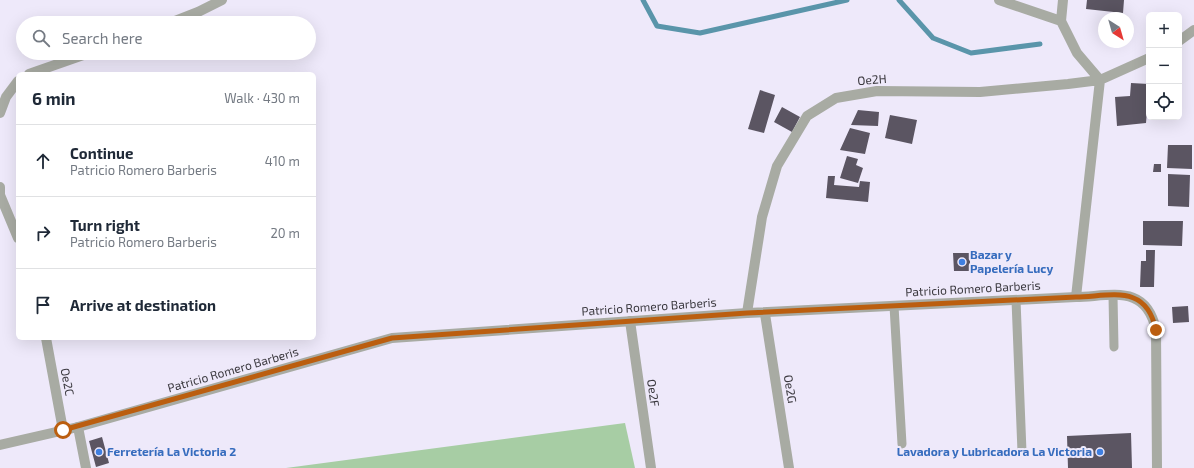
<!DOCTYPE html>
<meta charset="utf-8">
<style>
:root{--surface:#fff;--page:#f6f6f7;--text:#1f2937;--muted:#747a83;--line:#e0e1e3}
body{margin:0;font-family:"Exo 2",sans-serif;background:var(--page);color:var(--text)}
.controls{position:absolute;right:12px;top:12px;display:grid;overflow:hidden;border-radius:6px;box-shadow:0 4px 16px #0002}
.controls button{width:36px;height:36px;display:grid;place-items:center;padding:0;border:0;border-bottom:1px solid var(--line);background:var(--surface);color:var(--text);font:20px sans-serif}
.compass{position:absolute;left:1098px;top:12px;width:36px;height:36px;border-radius:50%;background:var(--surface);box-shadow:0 4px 16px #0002;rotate:143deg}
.stop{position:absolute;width:12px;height:12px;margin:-9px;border:3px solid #bb5e0f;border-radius:50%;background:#fff}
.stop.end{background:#bb5e0f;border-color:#fff;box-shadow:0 1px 4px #0008}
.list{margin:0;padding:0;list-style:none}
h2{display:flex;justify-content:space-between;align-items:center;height:52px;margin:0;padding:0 16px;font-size:17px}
h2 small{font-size:13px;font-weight:400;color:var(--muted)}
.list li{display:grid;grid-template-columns:26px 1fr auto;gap:12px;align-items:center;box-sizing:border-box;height:72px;padding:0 16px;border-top:1px solid var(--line)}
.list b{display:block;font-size:15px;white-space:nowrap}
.list p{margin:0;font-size:13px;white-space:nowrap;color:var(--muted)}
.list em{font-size:13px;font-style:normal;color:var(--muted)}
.icon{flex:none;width:22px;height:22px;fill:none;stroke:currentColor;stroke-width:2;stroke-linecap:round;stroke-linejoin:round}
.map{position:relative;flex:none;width:1194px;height:468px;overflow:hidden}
.search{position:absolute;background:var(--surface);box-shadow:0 4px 16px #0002;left:16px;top:16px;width:300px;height:44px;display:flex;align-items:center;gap:10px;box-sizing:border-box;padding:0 14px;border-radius:22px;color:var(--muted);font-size:15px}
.panel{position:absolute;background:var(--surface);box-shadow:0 4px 16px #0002;left:16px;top:72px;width:300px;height:268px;border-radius:6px}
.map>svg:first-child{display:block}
.green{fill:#a7cda4}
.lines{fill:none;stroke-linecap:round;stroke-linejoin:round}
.stream{stroke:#5a95aa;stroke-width:5}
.building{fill:#5b5562}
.service{stroke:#a8aba3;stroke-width:9}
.minor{stroke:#a8aba3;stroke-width:10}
.tertiary{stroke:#a8aba3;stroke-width:10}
.route{stroke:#bb5e0f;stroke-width:5}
.shop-dot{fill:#3f7fe0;stroke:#eee9fa;stroke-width:1.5}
.labels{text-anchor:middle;stroke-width:4;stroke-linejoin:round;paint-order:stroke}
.street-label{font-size:12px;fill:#3a383e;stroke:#eee9fa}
.shop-label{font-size:12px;font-weight:bold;fill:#366cbe;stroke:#eee9fa;text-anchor:start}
</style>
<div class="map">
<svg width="1194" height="468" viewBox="0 0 1194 468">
<rect width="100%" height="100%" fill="#eee9fa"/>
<path class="green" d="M625,423L635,468H286Z"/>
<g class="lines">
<path class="stream" d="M643,0L657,26L700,33L847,0
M899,0L933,38L971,53L1040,44"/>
</g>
<path class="building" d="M1087,0H1124L1123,13L1086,9Z
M1131,83L1149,84L1146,123L1117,126L1115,97L1130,96Z
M760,90L775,95L764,133L748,129Z
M782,107L800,117L792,132L774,122Z
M858,110L879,112L878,126L851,125Z
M890,115L917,120L912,144L885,138Z
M850,128L870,133L865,154L840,150Z
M1168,145H1192V169L1167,168Z
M847,156L858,159L856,165L863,168L858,183L840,178Z
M1154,164H1161V172H1153Z
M1168,174L1190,175L1189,207L1168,206Z
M828,176H835L834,185L859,187L860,181L870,182L868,202L826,198Z
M1143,221H1183L1182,246L1143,245Z
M1146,250H1155L1154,287H1140L1141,261H1146Z
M953,253H970V271H954Z
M1188,306L1189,322L1173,323L1172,307Z
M1131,433L1132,468H1068L1067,436Z
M102,437L109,463L96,467L89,441Z"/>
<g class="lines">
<path class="service" d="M1113,296L1114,347
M1016,300L1022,452
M894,306L902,444"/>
<path class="minor" d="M999,0L1061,21L1077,53L1100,80L1076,297
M1061,21L1063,0
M170,23L198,12L222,0
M1179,41L1194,30
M29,74L89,53
M0,113L6,97L18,81
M0,187V195L18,238
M747,313L762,217L777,166L807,116L836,98L877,91L980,92L1068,84L1100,80L1149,58
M765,314L789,468
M630,321L651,468
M46,338L63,430
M78,427L86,468"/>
<path class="tertiary" d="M0,445L78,427L392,338L747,313L1076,297C1113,296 1146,284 1156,330L1157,468"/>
</g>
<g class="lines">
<path class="route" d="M63,430L392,338L747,313L1076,297C1113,296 1146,284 1156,330"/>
</g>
<g class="shop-dot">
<circle cx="962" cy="262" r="4"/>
<circle cx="99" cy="452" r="4"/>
<circle cx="1100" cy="452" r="4"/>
</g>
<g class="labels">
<g class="street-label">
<text transform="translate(872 80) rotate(-5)" y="4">Oe2H</text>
<text transform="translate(973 289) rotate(-3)" y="4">Patricio Romero Barberis</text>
<text transform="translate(649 307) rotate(-4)" y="4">Patricio Romero Barberis</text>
<text transform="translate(233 370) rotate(-16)" y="4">Patricio Romero Barberis</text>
<text transform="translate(67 382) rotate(79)" y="4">Oe2C</text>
<text transform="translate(790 389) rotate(81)" y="4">Oe2G</text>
<text transform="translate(653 393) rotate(82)" y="4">Oe2F</text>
</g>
<g class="shop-label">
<text x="970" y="259">Bazar y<tspan x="970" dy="14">Papelería Lucy</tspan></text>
<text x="107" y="456">Ferretería La Victoria 2</text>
<text x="1092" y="456" text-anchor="end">Lavadora y Lubricadora La Victoria</text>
</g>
</g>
</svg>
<div class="controls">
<button>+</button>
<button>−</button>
<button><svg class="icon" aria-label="locate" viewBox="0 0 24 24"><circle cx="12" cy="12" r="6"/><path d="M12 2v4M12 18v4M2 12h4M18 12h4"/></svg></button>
</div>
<svg class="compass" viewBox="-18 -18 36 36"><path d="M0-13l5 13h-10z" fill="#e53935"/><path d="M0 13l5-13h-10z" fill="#747a83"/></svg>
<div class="stop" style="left:63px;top:430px"></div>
<div class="stop end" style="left:1156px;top:330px"></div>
<div class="search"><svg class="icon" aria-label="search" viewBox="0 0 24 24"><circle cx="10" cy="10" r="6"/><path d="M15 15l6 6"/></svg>Search here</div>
<section class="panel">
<h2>6 min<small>Walk · 430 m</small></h2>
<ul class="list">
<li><svg class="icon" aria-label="ahead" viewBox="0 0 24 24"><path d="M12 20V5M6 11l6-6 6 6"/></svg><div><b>Continue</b><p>Patricio Romero Barberis</p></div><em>410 m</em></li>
<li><svg class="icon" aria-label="right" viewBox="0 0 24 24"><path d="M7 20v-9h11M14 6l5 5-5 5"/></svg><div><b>Turn right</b><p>Patricio Romero Barberis</p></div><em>20 m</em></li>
<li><svg class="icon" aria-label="arrive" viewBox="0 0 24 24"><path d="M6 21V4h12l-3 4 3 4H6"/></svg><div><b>Arrive at destination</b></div></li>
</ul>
</section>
</div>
